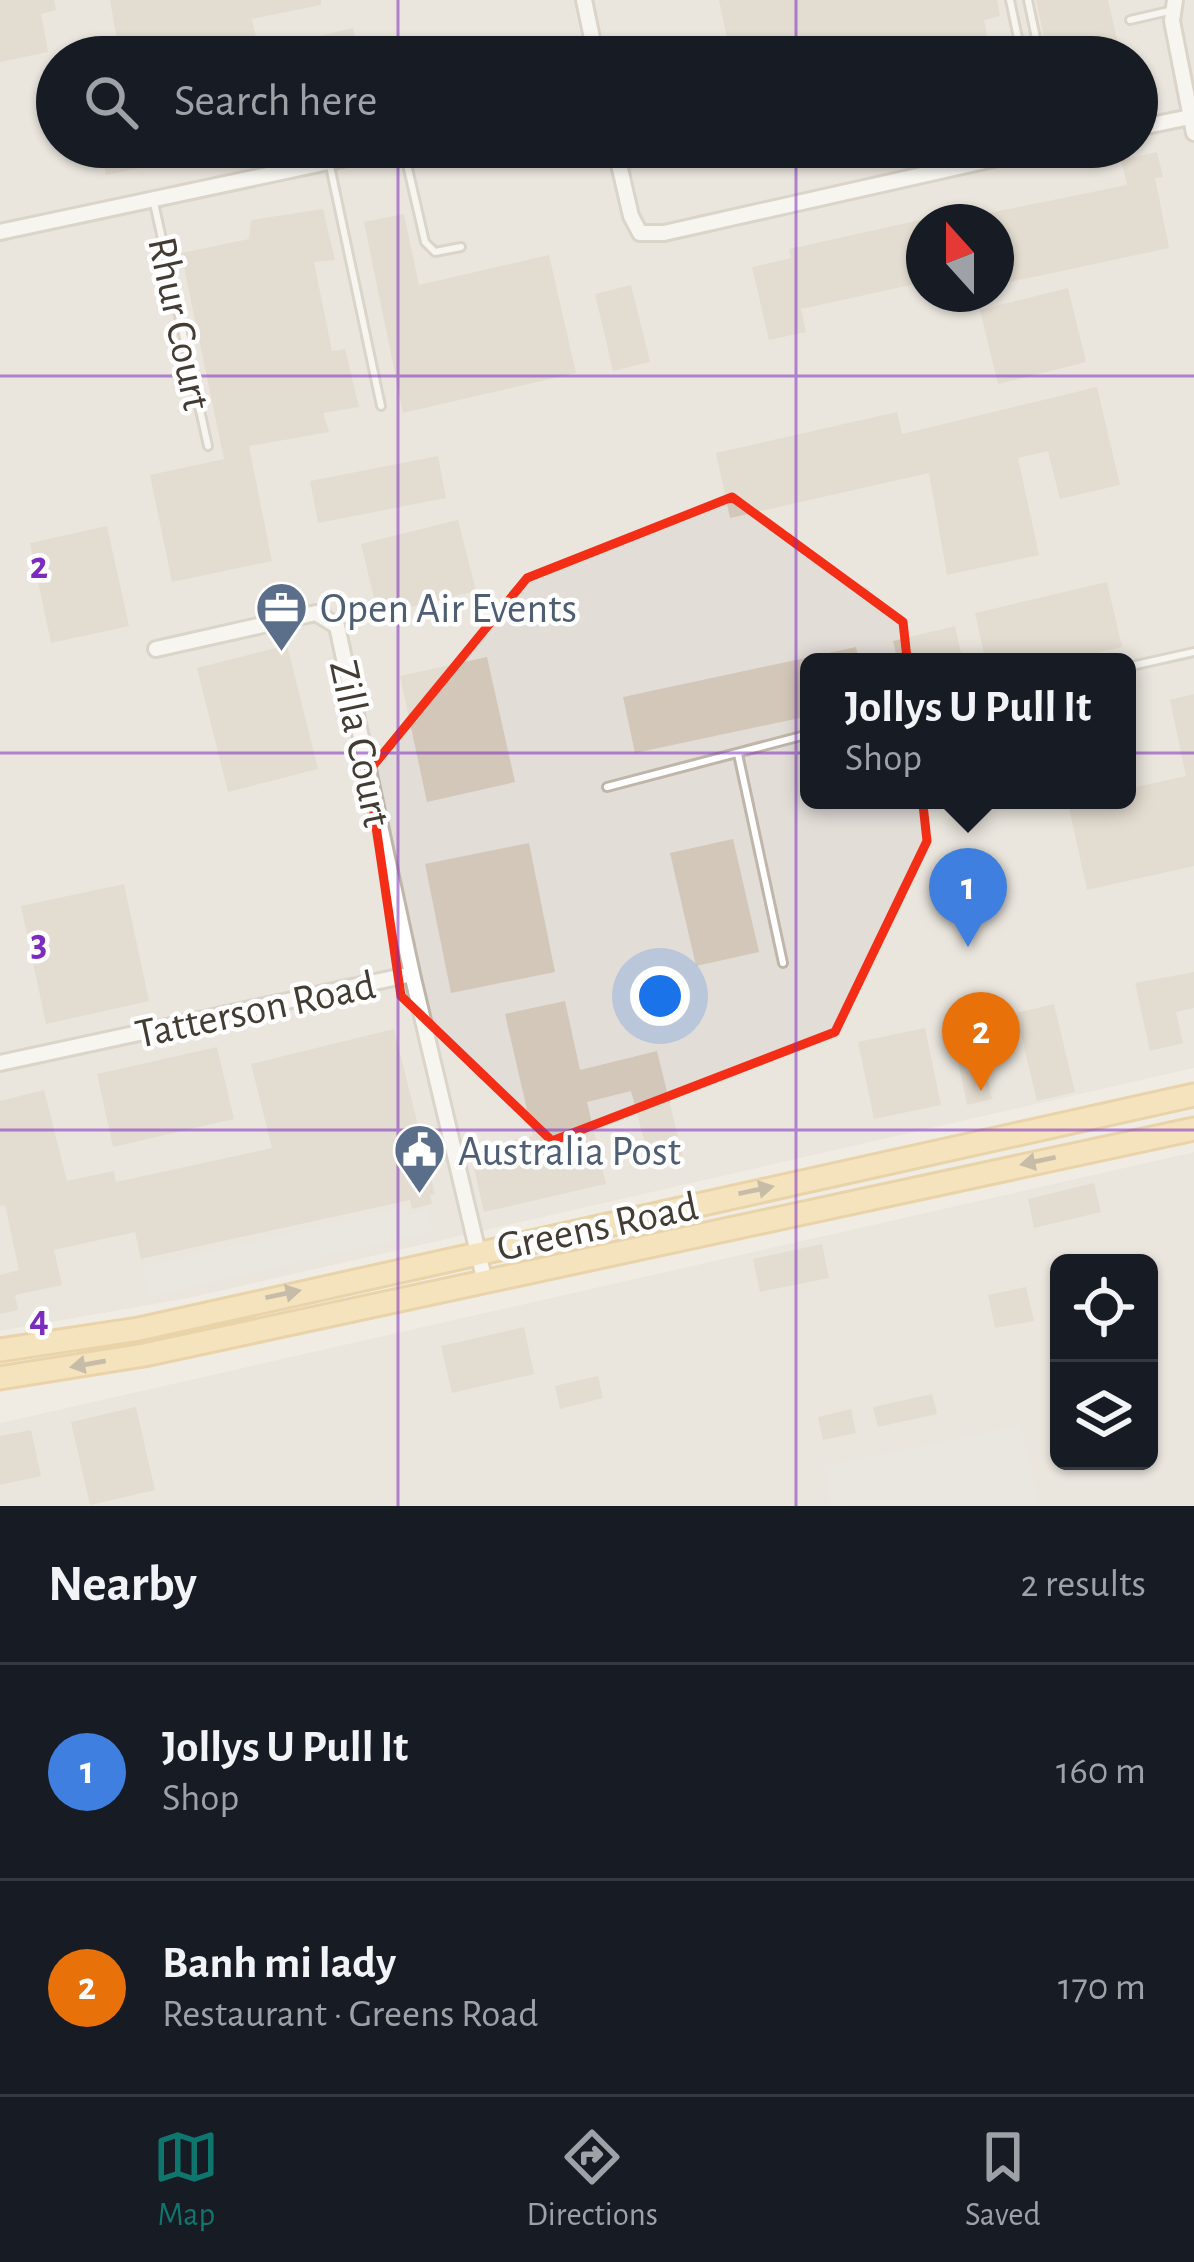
<!DOCTYPE html>
<meta charset="utf-8">
<style>
:root{--surface:#171b24;--page:#242831;--text:#f1f3f6;--muted:#9ea1a6;--line:#363941;--accent:#0f766e}
body{margin:0;font-family:"Alegreya Sans",sans-serif;background:var(--page);color:var(--text)}
.controls{position:absolute;right:36px;bottom:36px;display:grid;overflow:hidden;border-radius:18px;box-shadow:0 3px 9px #0004}
.controls button{width:108px;height:108px;display:grid;place-items:center;padding:0;border:0;border-bottom:3px solid var(--line);background:var(--surface);color:var(--text);font:60px sans-serif}
.compass{position:absolute;left:906px;top:204px;width:108px;height:108px;border-radius:50%;background:var(--surface);box-shadow:0 3px 9px #0004;rotate:339deg}
.you{position:absolute;left:660px;top:996px;width:42px;height:42px;margin:-30px;border:9px solid #fff;border-radius:50%;background:#1a73e8;box-shadow:0 0 0 18px #1a73e833}
.badge{display:grid;place-items:center;width:78px;height:78px;border-radius:50%;background:var(--accent);color:#fff;font-size:39px;font-weight:700}
.pin{position:absolute;translate:-50% -99px;filter:drop-shadow(0 3px 6px #0008)}
.pin::after{content:'';position:absolute;top:63px;width:42px;height:36px;background:inherit;clip-path:polygon(0 0,100% 0,50% 100%)}
.popup{position:absolute;left:800px;top:653px;width:336px;height:156px;box-sizing:border-box;display:grid;place-content:center;border-radius:18px;background:var(--surface);filter:drop-shadow(0 3px 9px #0005);font-size:39px;white-space:nowrap;color:var(--muted)}
.popup b{font-size:45px;color:var(--text)}
.popup::after{content:'';position:absolute;left:50%;top:100%;margin-left:-24px;border:24px solid transparent;border-top-color:var(--surface)}
.list{margin:0;padding:0;list-style:none}
h2{display:flex;justify-content:space-between;align-items:center;height:156px;margin:0;padding:0 48px;font-size:51px}
h2 small{font-size:39px;font-weight:400;color:var(--muted)}
.list li{display:grid;grid-template-columns:78px 1fr auto;gap:36px;align-items:center;box-sizing:border-box;height:216px;padding:0 48px;border-top:3px solid var(--line)}
.list b{display:block;font-size:45px;white-space:nowrap}
.list p{margin:0;font-size:39px;white-space:nowrap;color:var(--muted)}
.list em{font-size:39px;font-style:normal;color:var(--muted)}
.icon{flex:none;width:66px;height:66px;fill:none;stroke:currentColor;stroke-width:2;stroke-linecap:round;stroke-linejoin:round}
.map{position:relative;flex:none;width:1194px;height:1506px;overflow:hidden}
.search{position:absolute;background:var(--surface);box-shadow:0 3px 9px #0004;left:36px;right:36px;top:36px;height:132px;display:flex;align-items:center;gap:30px;box-sizing:border-box;padding:0 42px;border-radius:66px;color:var(--muted);font-size:45px}
.sheet{height:588px;background:var(--surface)}
nav{display:flex;justify-content:space-around;align-items:center;box-sizing:border-box;height:168px;border-top:3px solid var(--line);background:var(--surface);font-size:33px;color:var(--muted)}
nav a{display:grid;justify-items:center;gap:6px}
nav .on{color:var(--accent)}
.map>svg:first-child{display:block}
.industrial{fill:#e3ddd8;fill-rule:evenodd}
.parking{fill:#e1dfdb}
.building{fill:#d2c7b8}
.lines{fill:none;stroke-linecap:round;stroke-linejoin:round}
.service-casing{stroke:#bfb6a9;stroke-width:12}
.minor-casing{stroke:#bfb6a9;stroke-width:20}
.primary-casing{stroke:#e0b462;stroke-width:27}
.service{stroke:#fff;stroke-width:6}
.minor{stroke:#fff;stroke-width:14}
.primary{stroke:#fbd891;stroke-width:21}
.oneway{fill:#95825d}
.marked{fill:none;stroke:#f42d16;stroke-width:9;stroke-linejoin:round}
.grid{fill:none;stroke:#7b2cbf;stroke-width:3;stroke-opacity:0.55}
.labels{text-anchor:middle;stroke-width:9;stroke-linejoin:round;paint-order:stroke}
.street-label{font-size:42px;fill:#423c33;stroke:#fff}
.service-label{font-size:42px;fill:#4e5e75;stroke:#fff;text-anchor:start}
.grid-label{font-size:39px;text-anchor:middle;font-weight:bold;fill:#7b2cbf;stroke:#fff;stroke-width:9;stroke-linejoin:round;paint-order:stroke}
</style>
<div class="map">
<svg width="1194" height="1506" viewBox="0 0 1194 1506">
<rect width="100%" height="100%" fill="#f1ece3"/>
<path class="industrial" d="M0,0H1194V1068L189,1298L0,1331ZM57,57H1137V147H57ZM924,222H996V294H924ZM809,662H1127V800H809Z
M1194,1152V1506H0V1423ZM1059,1263H1149V1461H1059Z"/>
<path class="parking" d="M407,1206L409,1214L428,1210L433,1232L149,1297L143,1266Z
M1021,1425L1039,1503L831,1506L824,1466Z"/>
<path class="building" d="M0,0H54L56,10L41,14L48,52L0,62Z
M110,0H321V5L252,19L259,50L353,28L360,57H120Z
M719,0H997L1000,16L984,20L991,57H731Z
M1036,0H1108L1121,57H1048Z
M100,147H150L154,165L106,175Z
M1157,152L1163,177L1155,178L1169,248L996,285V222H970L969,217L1127,185L1121,160Z
M323,209L335,260L314,262L332,351L345,349L359,407L323,413L329,432L249,446L272,561L172,582L150,475L224,459L181,253L249,239L251,220Z
M404,214L419,285L549,255L576,373L403,413L364,222Z
M924,219V282L801,309L806,332L769,340L752,267L791,258L789,249Z
M631,285L650,362L613,371L595,294Z
M1068,288L1086,362L998,384L980,310Z
M1097,387L1120,485L1060,499L1048,451L1018,458L1039,555L947,575L929,473L730,518L716,453L897,412L902,434Z
M438,456L446,498L318,523L310,481Z
M458,520L476,591L378,615L361,544Z
M107,526L129,626L51,643L30,543Z
M1107,582L1122,647L1055,662H986L975,613Z
M955,626L963,662H898L893,641Z
M287,645L318,769L228,792L197,668Z
M856,647L859,662H809V716L635,753L623,697Z
M487,657L515,782L427,802L400,676Z
M1194,694V866L1087,890L1068,803L1127,800V789L1186,776L1170,700Z
M733,839L759,952L696,966L670,853Z
M529,843L555,972L451,993L425,864Z
M124,884L149,1001L46,1024L21,906Z
M1194,972V1008L1176,1012L1183,1043L1150,1051L1135,983Z
M565,1001L580,1070L657,1051L683,1157L651,1166L631,1091L587,1102L606,1184L484,1212L470,1150L533,1136L505,1014Z
M1054,1004L1075,1092L1037,1101L1016,1013Z
M925,1028L941,1105L874,1119L858,1042Z
M394,1029L435,1194L430,1195L432,1204L412,1209L410,1200L141,1259L135,1232L54,1250L62,1285L15,1295L18,1310L0,1314V1275L19,1270L5,1205L0,1206V1101L44,1090L67,1181L114,1171L116,1182L272,1148L251,1064Z
M217,1047L234,1119L113,1147L97,1074Z
M982,1051L992,1099L967,1105L957,1056Z
M1094,1183L1101,1212L1034,1228L1028,1199Z
M822,1244L829,1278L760,1292L753,1259Z
M1026,1287L1034,1321L995,1328L988,1295Z
M524,1327L534,1374L452,1393L441,1346Z
M598,1376L603,1398L560,1409L555,1386Z
M932,1394L937,1414L878,1427L873,1407Z
M136,1407L155,1490L90,1505L71,1422Z
M851,1409L856,1433L823,1440L818,1417Z
M31,1430L41,1476L0,1485V1436Z"/>
<g class="lines">
<defs>
<path id="service" d="M1010,0L1022,57
M1028,0L1040,57
M1130,20L1169,11
M403,147L425,242L435,252L461,247
M330,166L381,406
M154,203L208,446
M1127,667L1194,652
M738,754L783,963
M607,787L809,734"/>
<path id="minor" d="M584,0L596,57
M1175,0L1172,21L1194,133
M1137,128L1190,117
M615,147L631,216L640,233H664L1047,147
M0,232L399,147
M156,649L316,613L337,626L412,974
M0,1063L412,974L485,1282"/>
<path id="primary" d="M0,1350L139,1329L1194,1095
M0,1378L144,1355L1194,1129"/>
</defs>
<use href="#service" class="service-casing"/>
<use href="#minor" class="minor-casing"/>
<use href="#primary" class="primary-casing"/>
<use href="#service" class="service"/>
<use href="#minor" class="minor"/>
<use href="#primary" class="primary"/>
</g>
<defs><path id="oneway-solid" d="M-6-.8H1V-3.2L6.5 0L1 3.2V.8H-6Z" transform="scale(3)"/></defs>
<g class="oneway">
<use href="#oneway-solid" transform="translate(1038 1161) rotate(168)"/>
<use href="#oneway-solid" transform="translate(756 1190) rotate(-12)"/>
<use href="#oneway-solid" transform="translate(283 1294) rotate(-12)"/>
<use href="#oneway-solid" transform="translate(88 1364) rotate(170)"/>
</g>
<path d="M0 0H1194V1506H0ZM732,497L903,622L927,841L835,1032L552,1141L401,996L368,772L527,578Z" fill="#f1ece3" fill-opacity=".55" fill-rule="evenodd"/>
<path class="marked" d="M732,497L903,622L927,841L835,1032L552,1141L401,996L368,772L527,578Z"/>
<path class="grid" d="M398,0V57M796,0V57M398,147V1506M796,147V1506M0,376H1194M0,753H1194M0,1130H1194"/>
<defs>
<symbol id="office-pin" viewBox="-11 -11 22 30"><path d="M0 17L-7.5 6A9.5 9.5 0 1 1 7.5 6Z" fill="#5c6f8a" stroke="#fff"/><path d="M-6-3h4V-5.5h4V-3h4V5H-6ZM-1-4.5V-3h2v-1.5ZM-6 0V1H6V0Z" fill="#fff"/></symbol>
<symbol id="civic-pin" viewBox="-11 -11 22 30"><path d="M0 17L-7.5 6A9.5 9.5 0 1 1 7.5 6Z" fill="#5c6f8a" stroke="#fff"/><path d="M-.6-6.5H3V-4.5H.6V-3L4-1V1h2V6H-6V1h2V-1L-.6-3ZM-1.2 2.5V6h2.4V2.5Z" fill="#fff"/></symbol>
</defs>
<g fill-rule="evenodd">
<use href="#office-pin" x="252" y="578" width="59" height="81"/>
<use href="#civic-pin" x="390" y="1120" width="59" height="81"/>
</g>
<g class="labels">
<g class="street-label">
<text transform="translate(181 323) rotate(78)" y="15">Rhur Court</text>
<text transform="translate(362 743) rotate(78)" y="15">Zilla Court</text>
<text transform="translate(255 1008) rotate(-12)" y="15">Tatterson Road</text>
<text transform="translate(597 1225) rotate(-12)" y="15">Greens Road</text>
</g>
<g class="service-label">
<text x="320" y="622">Open Air Events</text>
<text x="458" y="1165">Australia Post</text>
</g>
</g>
<g class="grid-label">
<text x="39" y="578">2</text>
<text x="39" y="955">3</text>
<text x="39" y="1331">4</text>
</g>
</svg>
<div class="controls">
<button><svg class="icon" aria-label="locate" viewBox="0 0 24 24"><circle cx="12" cy="12" r="6"/><path d="M12 2v4M12 18v4M2 12h4M18 12h4"/></svg></button>
<button><svg class="icon" aria-label="layers" viewBox="0 0 24 24"><path d="M12 4l9 5-9 5-9-5zM3 14l9 5 9-5"/></svg></button>
</div>
<svg class="compass" viewBox="-18 -18 36 36"><path d="M0-13l5 13h-10z" fill="#e53935"/><path d="M0 13l5-13h-10z" fill="#9ea1a6"/></svg>
<div class="you"></div>
<div class="pin badge" style="left:968px;top:947px;background:#3f7fe0">1</div>
<div class="popup"><b>Jollys U Pull It</b>Shop</div>
<div class="pin badge" style="left:981px;top:1091px;background:#e8710a">2</div>
<div class="search"><svg class="icon" aria-label="search" viewBox="0 0 24 24"><circle cx="10" cy="10" r="6"/><path d="M15 15l6 6"/></svg>Search here</div>
</div>
<section class="sheet">
<h2>Nearby<small>2 results</small></h2>
<ul class="list">
<li><span class="badge" style="background:#3f7fe0">1</span><div><b>Jollys U Pull It</b><p>Shop</p></div><em>160 m</em></li>
<li><span class="badge" style="background:#e8710a">2</span><div><b>Banh mi lady</b><p>Restaurant · Greens Road</p></div><em>170 m</em></li>
</ul>
</section>
<nav>
<a class="on"><svg class="icon" aria-label="map" viewBox="0 0 24 24"><path d="M3 6l6-2 6 2 6-2v14l-6 2-6-2-6 2zM9 4v14M15 6v14"/></svg>Map</a>
<a><svg class="icon" aria-label="directions" viewBox="0 0 24 24"><path d="M12 3l9 9-9 9-9-9zM9 14v-3h6M13 9l2 2-2 2"/></svg>Directions</a>
<a><svg class="icon" aria-label="saved" viewBox="0 0 24 24"><path d="M7 4h10v16l-5-4-5 4z"/></svg>Saved</a>
</nav>
